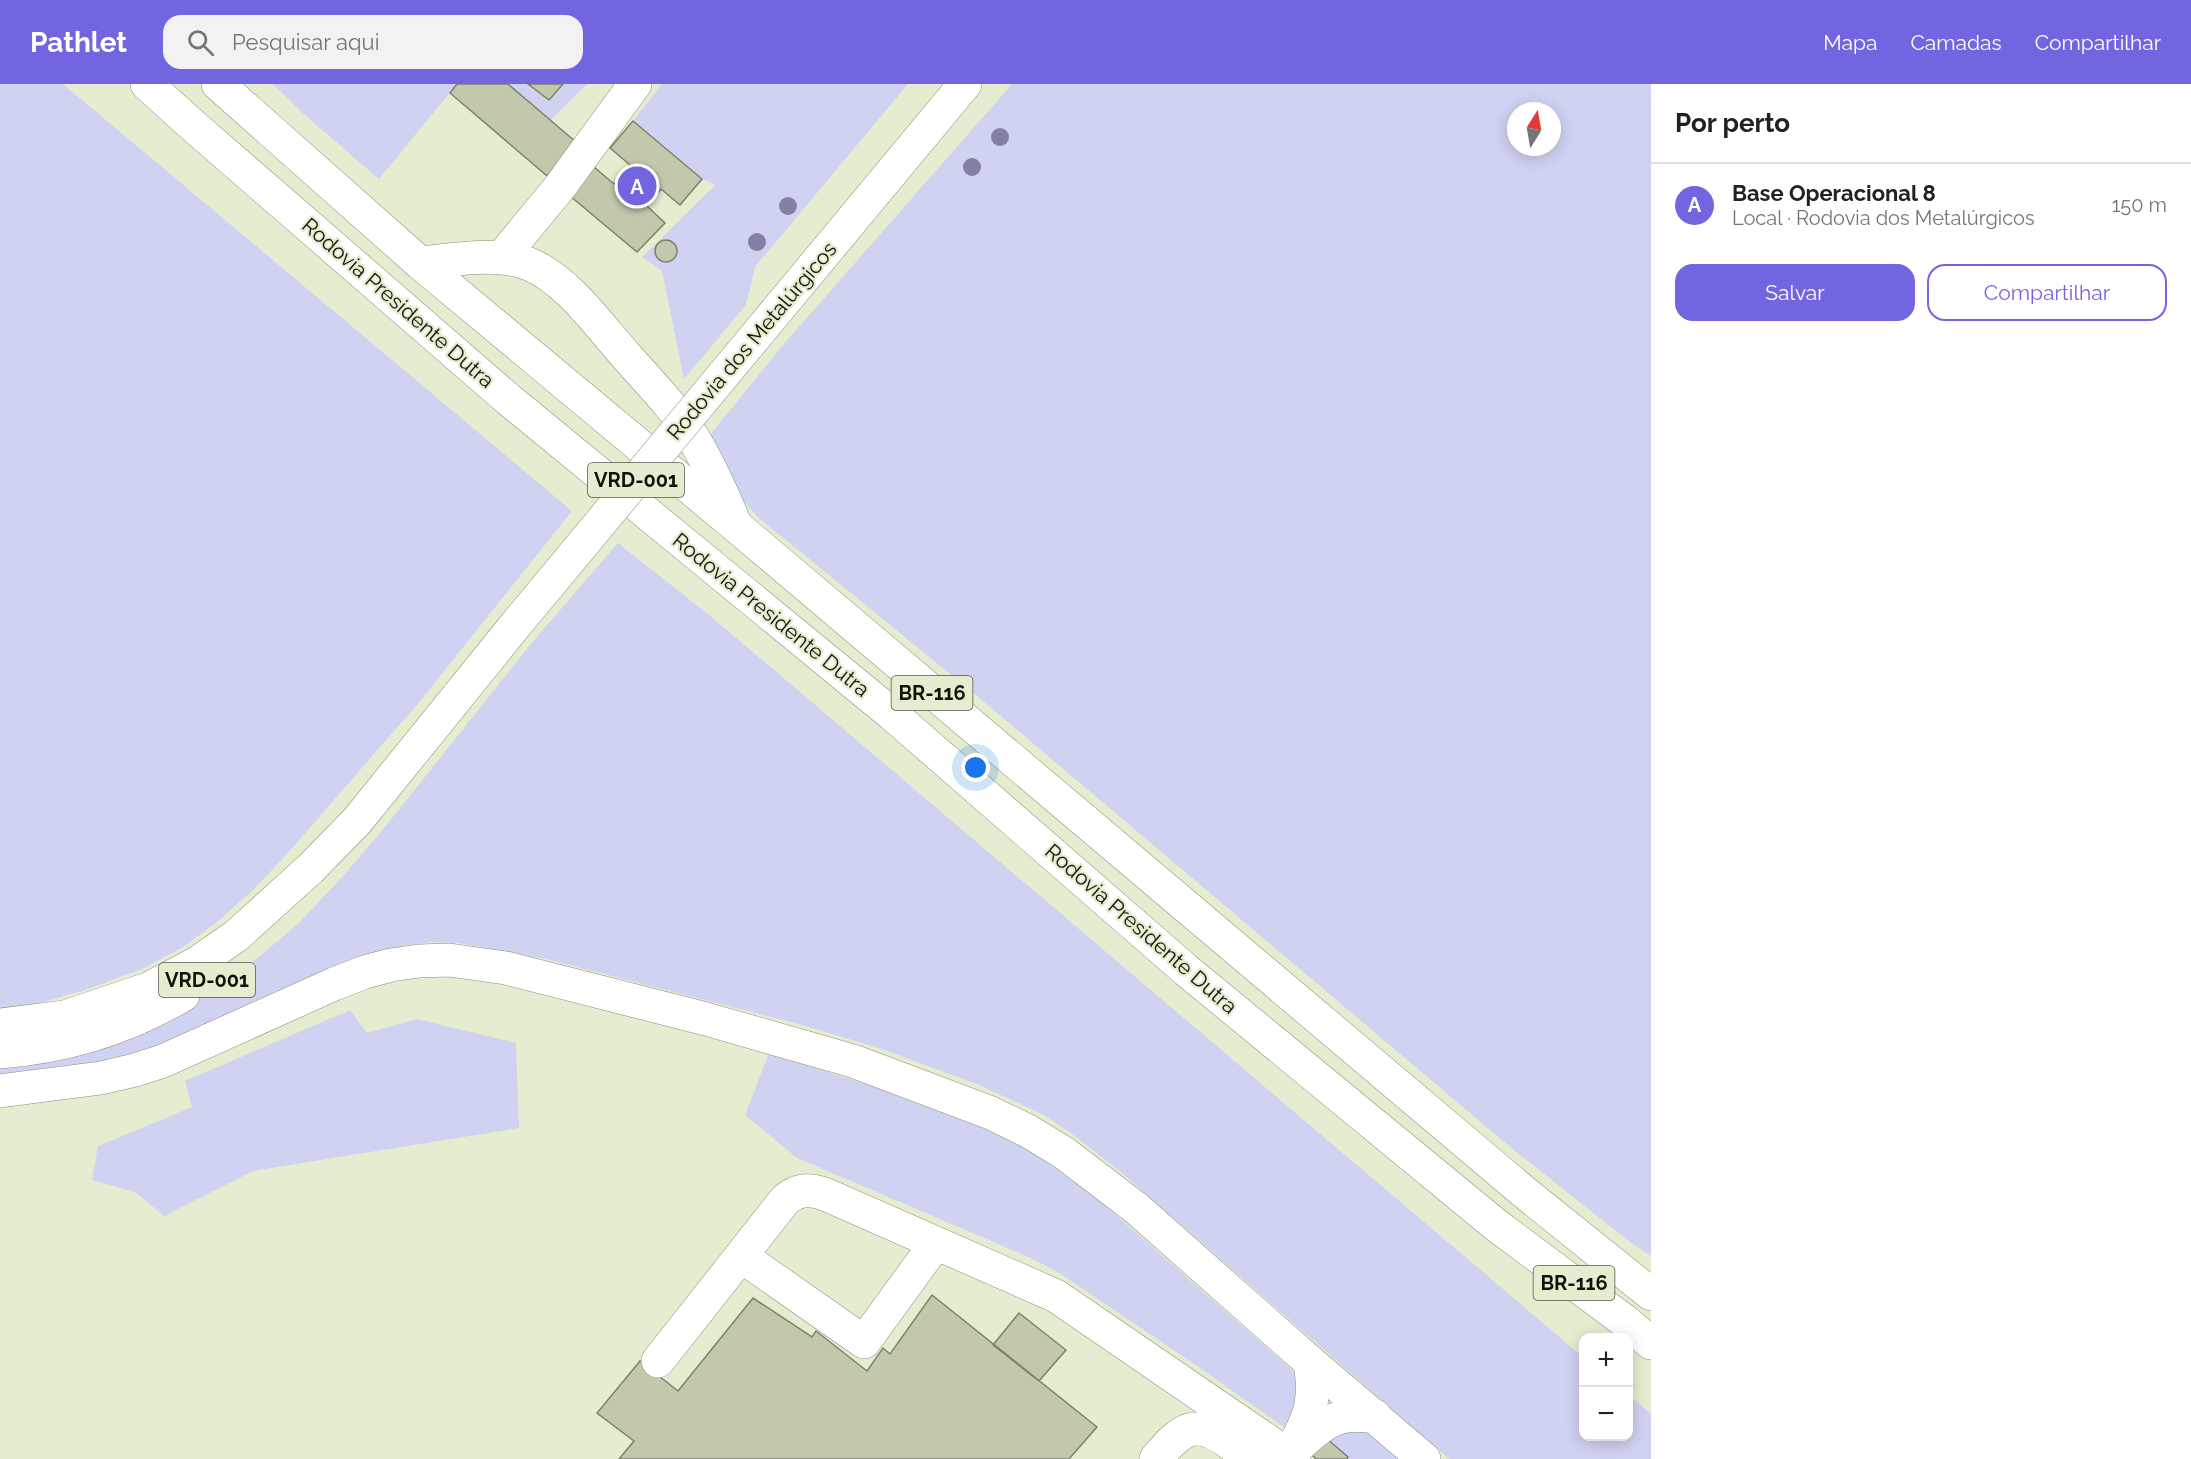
<!DOCTYPE html>
<html lang="pt">
<meta charset="utf-8">
<style>
:root{--surface:#fff;--page:#f2f2f2;--text:#202124;--muted:#757577;--line:#e0e0e0;--accent:#7165e0}
body{margin:0;font-family:Raleway,sans-serif;background:var(--page);color:var(--text)}
.controls{position:absolute;right:18px;bottom:18px;display:grid;overflow:hidden;border-radius:12px;box-shadow:0 3px 15px #0003}
.controls button{width:54px;height:54px;display:grid;place-items:center;padding:0;border:0;border-bottom:2px solid var(--line);background:var(--surface);color:var(--text);font:30px sans-serif}
.compass{position:absolute;left:1507px;top:18px;width:54px;height:54px;border-radius:50%;background:var(--surface);box-shadow:0 3px 15px #0003;rotate:11deg}
.you{position:absolute;left:976px;top:684px;width:21px;height:21px;margin:-15px;border:4px solid #fff;border-radius:50%;background:#1a73e8;box-shadow:0 0 0 9px #1a73e833}
.badge{display:grid;place-items:center;width:39px;height:39px;border-radius:50%;background:var(--accent);color:#fff;font-size:20px;font-weight:700}
.pin{position:absolute;translate:-50% -50%;border:3px solid #fff;box-shadow:0 2px 6px #0006}
.list{margin:0;padding:0;list-style:none}
h2{display:flex;justify-content:space-between;align-items:center;height:78px;margin:0;padding:0 24px;font-size:26px}
h2 small{font-size:20px;font-weight:400;color:var(--muted)}
.list li{display:grid;grid-template-columns:39px 1fr auto;gap:18px;align-items:center;box-sizing:border-box;height:84px;padding:0 24px;border-top:2px solid var(--line)}
.list b{display:block;font-size:22px;white-space:nowrap}
.list p{margin:0;font-size:20px;white-space:nowrap;color:var(--muted)}
.list em{font-size:20px;font-style:normal;color:var(--muted)}
.actions{display:flex;gap:12px;padding:18px 24px}
.actions a{flex:1;padding:14px 0;border:2px solid var(--accent);border-radius:18px;text-align:center;font-size:21px;color:var(--accent)}
.actions .main{background:var(--accent);color:#fff}
.icon{flex:none;width:33px;height:33px;fill:none;stroke:currentColor;stroke-width:2;stroke-linecap:round;stroke-linejoin:round}
.map{position:relative;flex:none;width:1651px;height:1375px;overflow:hidden}
header{display:flex;align-items:center;gap:36px;box-sizing:border-box;height:84px;padding:0 30px;background:var(--accent);color:#fff}
header strong{font-size:28px}
nav{display:flex;gap:33px;margin-inline-start:auto;font-size:21px}
.search{width:420px;height:54px;background:var(--page);display:flex;align-items:center;gap:15px;box-sizing:border-box;padding:0 21px;border-radius:18px;color:var(--muted);font-size:22px}
main{display:flex}
aside{flex:1;background:var(--surface)}
.map>svg:first-child{display:block}
.green{fill:#d0d2f2;fill-rule:evenodd}
.building{fill:#c1c8ac;stroke:#7c8368;stroke-width:1.5}
.lines{fill:none;stroke-linecap:round;stroke-linejoin:round}
.minor-casing{stroke:#8a9176;stroke-width:34}
.highway-casing{stroke:#8a9176;stroke-width:34}
.minor{stroke:#fff;stroke-width:33}
.highway{stroke:#fff;stroke-width:33}
.highway-bridge-casing{stroke:#8a9176;stroke-width:34;stroke-linecap:butt}
.highway-bridge{stroke:#fff;stroke-width:33}
.tree{fill:#847fa5}
.labels{text-anchor:middle;stroke-width:4.5;stroke-linejoin:round;paint-order:stroke}
.shield{fill:#e5edd0;stroke:#515545;stroke-width:1.5}
.shield-label{font-size:20px;font-weight:bold;fill:#12140a}
.street-label{font-size:21px;fill:#12140a;stroke:#e5edd0}
</style>
<header>
<strong>Pathlet</strong>
<div class="search"><svg class="icon" aria-label="search" viewBox="0 0 24 24"><circle cx="10" cy="10" r="6"/><path d="M15 15l6 6"/></svg>Pesquisar aqui</div>
<nav><a>Mapa</a><a>Camadas</a><a>Compartilhar</a></nav>
</header>
<main>
<div class="map">
<svg width="1651" height="1375" viewBox="0 0 1651 1375">
<rect width="100%" height="100%" fill="#e5edd0"/>
<path class="green" d="M0,0H63L572,427L421,616L287,770L253,806L217,838L183,863L142,885L85,906L37,920L0,923Z
M273,0H457L379,95L306,32Z
M508,0H587L551,36Z
M662,0H908L755,183L746,220L741,227L684,295L662,187L642,173C668,149 690,124 716,101L702,95L633,37Z
M1012,0H1651V1172L1634,1161L1515,1067L971,607L759,434L740,413L705,357L783,261ZM1516,27H1552V63H1516Z
M618,459L714,535L1583,1273L1584,1352H1628L1629,1311L1651,1330V1375H1449L1121,1088L1068,1047L1044,1031L979,1001L882,965L802,941L542,874L458,859L430,858L401,862L345,878L125,976L0,991V978L160,935L200,913L250,880L298,840L343,792L385,743L530,561Z
M350,926L367,949L417,935L516,959L519,1044L253,1087L164,1132L135,1108L92,1096L98,1062L192,1023L185,997Z
M769,969L927,1020L1008,1055L1041,1074L1101,1118L1291,1285C1304,1302 1293,1328 1288,1346L1190,1277L1061,1190L1033,1175L797,1074L745,1031Z
M1356,1339L1406,1375H1347L1348,1373L1326,1354Z"/>
<path class="building" d="M457,0H508L576,58L547,92L450,9Z
M528,0H563L549,16Z
M633,37L702,95L680,121L661,105L647,122L665,139L637,168L570,112L594,83L614,100L630,81L610,64Z
M655 167a11 11 0 1 1 22 0a11 11 0 1 1-22 0Z
M932,1211L1097,1343L1069,1375H619L634,1357L597,1329L640,1277L678,1307L753,1214L812,1253L816,1247L867,1287L883,1264L890,1270Z
M1019,1229L1066,1266L1039,1297L993,1261Z
M1326,1354L1348,1373L1347,1375H1316L1311,1370Z"/>
<g class="lines">
<defs>
<path id="minor" d="M502,173L559,104L635,0
M420,179C455,176 495,167 529,180C568,196 600,243 628,274C649,298 676,325 692,352C710,381 723,411 736,442
M741,1172L864,1258L936,1159
M658,1277L785,1116C799,1104 811,1105 827,1111L1056,1212L1294,1375
M1293,1364C1311,1331 1316,1316 1310,1278
M1289,1371C1305,1356 1324,1335 1347,1332C1356,1331 1366,1332 1375,1332
M1156,1375C1182,1343 1196,1334 1231,1360C1240,1367 1248,1373 1260,1375"/>
<path id="highway" d="M147,0L190,39L508,315L893,631L1186,886L1496,1141L1626,1238L1651,1259
M218,0L420,179L736,442L1524,1108L1651,1210
M759,248L965,0
M0,941L65,933L148,905L197,879L236,852L310,785L357,737L513,544
M0,968C65,963 127,944 183,911
M0,1007L101,994L135,986L163,977L334,900L365,888L391,881L419,877L449,876L506,884L706,935L853,977L991,1029L1028,1047L1064,1069L1136,1124L1310,1278L1424,1375"/>
</defs>
<use href="#minor" class="minor-casing"/>
<use href="#highway" class="highway-casing"/>
<use href="#minor" class="minor"/>
<use href="#highway" class="highway"/>
<defs>
<path id="highway-bridge" d="M513,544L759,248"/>
</defs>
<use href="#highway-bridge" class="highway-bridge-casing"/>
<use href="#highway-bridge" class="highway-bridge"/>
</g>
<g class="tree">
<circle cx="1000" cy="53" r="9"/>
<circle cx="972" cy="83" r="9"/>
<circle cx="788" cy="122" r="9"/>
<circle cx="757" cy="158" r="9"/>
</g>
<g class="labels">
<g class="shield">
<rect x="588" y="379" width="96" height="34" rx="4.5"/>
<rect x="891.5" y="592" width="81" height="34" rx="4.5"/>
<rect x="159" y="879" width="96" height="34" rx="4.5"/>
<rect x="1533.5" y="1182" width="81" height="34" rx="4.5"/>
</g>
<g class="shield-label">
<text x="636" y="403">VRD-001</text>
<text x="932" y="616">BR-116</text>
<text x="207" y="903">VRD-001</text>
<text x="1574" y="1206">BR-116</text>
</g>
<g class="street-label">
<text transform="translate(398 219) rotate(41)" y="7">Rodovia Presidente Dutra</text>
<text transform="translate(752 257) rotate(-50)" y="7">Rodovia dos Metalúrgicos</text>
<text transform="translate(771 531) rotate(39)" y="7">Rodovia Presidente Dutra</text>
<text transform="translate(1141 845) rotate(41)" y="7">Rodovia Presidente Dutra</text>
</g>
</g>
</svg>
<div class="controls">
<button>+</button>
<button>−</button>
</div>
<svg class="compass" viewBox="-18 -18 36 36"><path d="M0-13l5 13h-10z" fill="#e53935"/><path d="M0 13l5-13h-10z" fill="#757577"/></svg>
<div class="you"></div>
<div class="pin badge" style="left:637px;top:102px">A</div>
</div>
<aside>
<h2>Por perto<small></small></h2>
<ul class="list">
<li><span class="badge">A</span><div><b>Base Operacional 8</b><p>Local · Rodovia dos Metalúrgicos</p></div><em>150 m</em></li>
</ul>
<div class="actions"><a class="main">Salvar</a><a>Compartilhar</a></div>
</aside>
</main>
